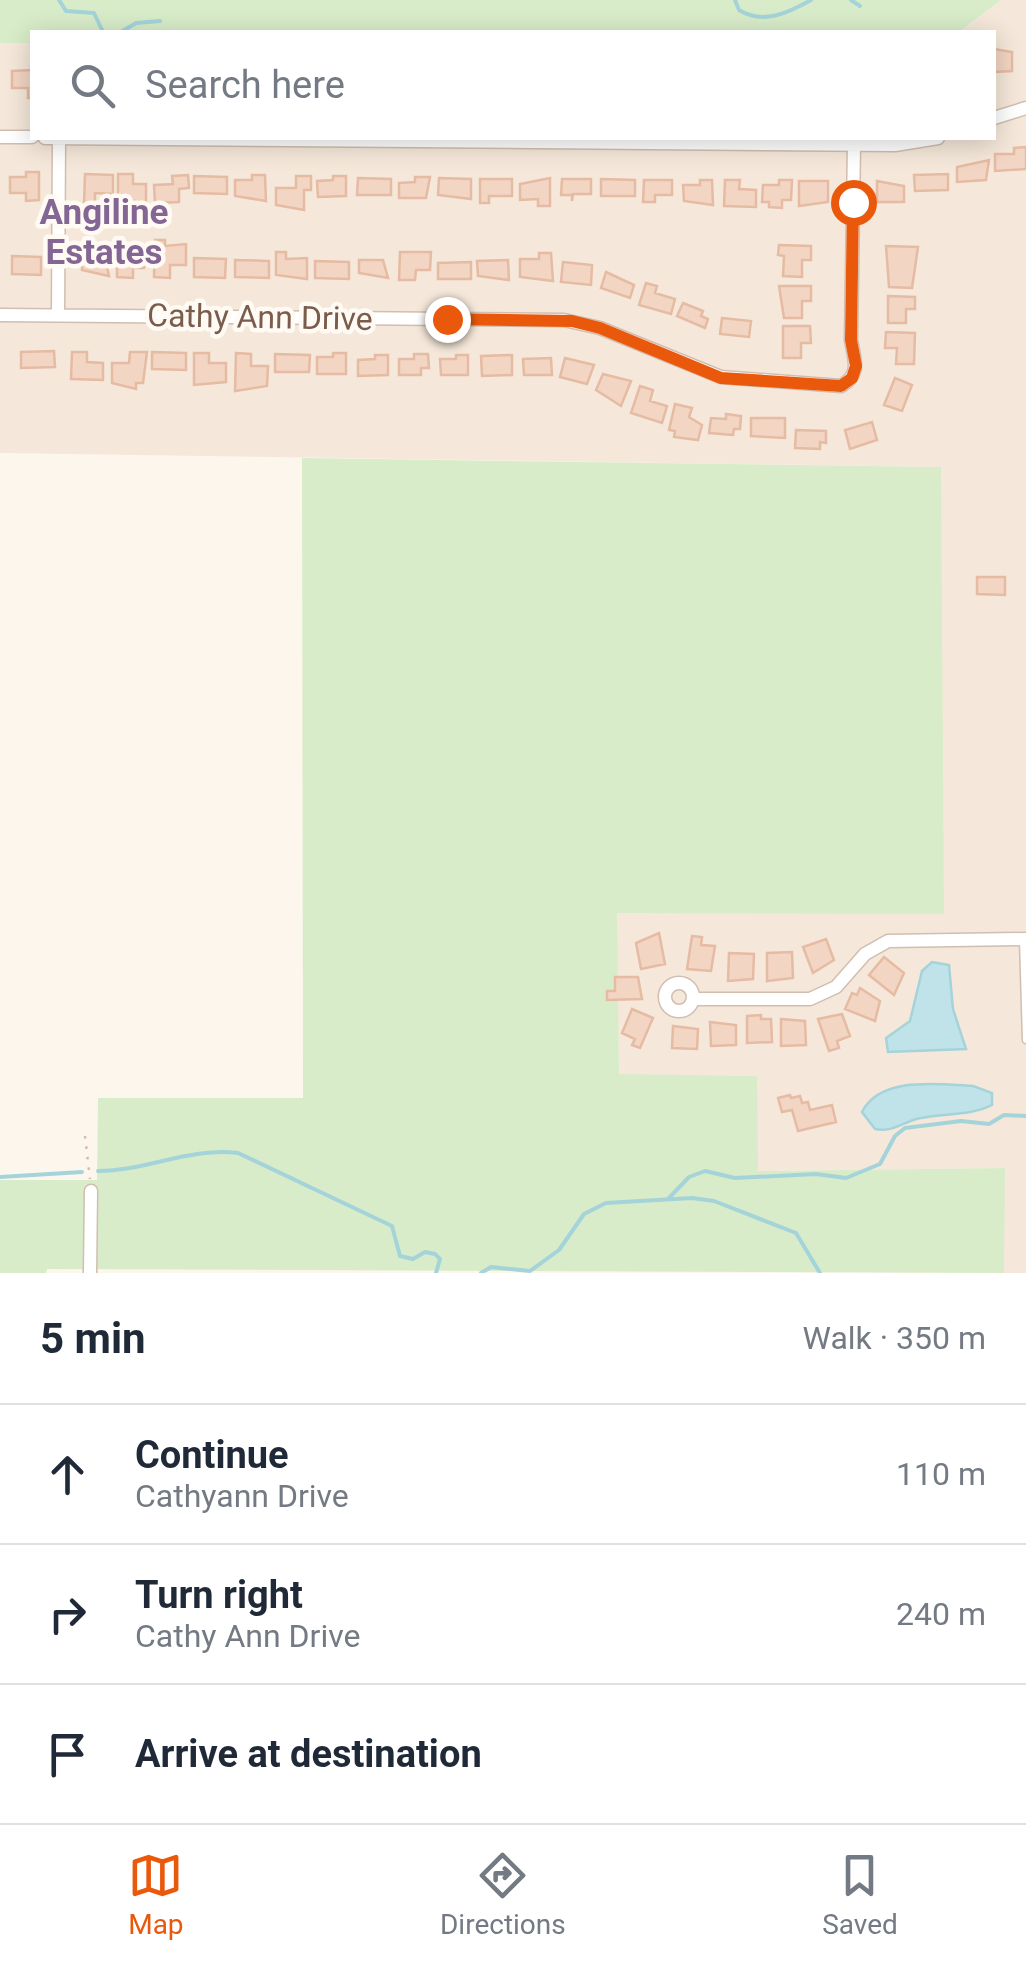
<!DOCTYPE html>
<meta charset="utf-8">
<style>
:root{--surface:#fff;--page:#f2f2f3;--text:#1f2937;--muted:#747a83;--line:#e0e1e3;--accent:#ea580c}
body{margin:0;font-family:Roboto,sans-serif;background:var(--page);color:var(--text)}
.stop{position:absolute;width:30px;height:30px;margin:-22px;border:8px solid #ea580c;border-radius:50%;background:#fff}
.stop.end{background:#ea580c;border-color:#fff;box-shadow:0 2px 10px #0008}
.list{margin:0;padding:0;list-style:none}
h2{display:flex;justify-content:space-between;align-items:center;height:130px;margin:0;padding:0 40px;font-size:42px}
h2 small{font-size:32px;font-weight:400;color:var(--muted)}
.list li{display:grid;grid-template-columns:65px 1fr auto;gap:30px;align-items:center;box-sizing:border-box;height:140px;padding:0 40px;border-top:2px solid var(--line)}
.list b{display:block;font-size:38px;white-space:nowrap}
.list p{margin:0;font-size:32px;white-space:nowrap;color:var(--muted)}
.list em{font-size:32px;font-style:normal;color:var(--muted)}
.icon{flex:none;width:55px;height:55px;fill:none;stroke:currentColor;stroke-width:2;stroke-linecap:round;stroke-linejoin:round}
.map{position:relative;flex:none;width:1026px;height:1273px;overflow:hidden}
.search{position:absolute;background:var(--surface);box-shadow:0 5px 25px #0003;left:30px;right:30px;top:30px;height:110px;display:flex;align-items:center;gap:25px;box-sizing:border-box;padding:0 35px;border-radius:0px;color:var(--muted);font-size:38px}
.sheet{height:550px;background:var(--surface)}
nav{display:flex;justify-content:space-around;align-items:center;box-sizing:border-box;height:140px;border-top:2px solid var(--line);background:var(--surface);font-size:28px;color:var(--muted)}
nav a{display:grid;justify-items:center;gap:5px}
nav .on{color:var(--accent)}
.map>svg:first-child{display:block}
.residential{fill:#f5e8da}
.green{fill:#d8ecc9}
.water{fill:#bfe3e8;stroke:#a5d3da;stroke-width:2.5}
.lines{fill:none;stroke-linecap:round;stroke-linejoin:round}
.stream{stroke:#a5d3da;stroke-width:4}
.building{fill:#f3d5c3;stroke:#e6bba3;stroke-width:2.5}
.service-casing{stroke:#d1beb0;stroke-width:9}
.minor-casing{stroke:#d1beb0;stroke-width:15}
.path{stroke:#d9b8a5;stroke-width:2.5;stroke-dasharray:2.5 8;stroke-linecap:butt}
.service{stroke:#fff;stroke-width:6}
.minor{stroke:#fff;stroke-width:12}
.route{stroke:#ea580c;stroke-width:12}
.labels{text-anchor:middle;stroke-width:9;stroke-linejoin:round;paint-order:stroke}
.street-label{font-size:32px;fill:#7a5c4d;stroke:#fffaf3}
.neighbourhood-label{font-size:35px;font-weight:bold;fill:#846695;stroke:#fffaf3}
</style>
<div class="map">
<svg width="1026" height="1273" viewBox="0 0 1026 1273">
<rect width="100%" height="100%" fill="#fdf6ec"/>
<path class="residential" d="M1001,0H1026V1273H1004V1168L757,1171L756,1076L619,1075L616,913L940,467L0,453V43H32V138H994V32H959Z"/>
<path class="green" d="M0,0H1001L959,32H32V43H0Z
M302,458L941,467L944,914L617,913L619,1074L757,1076L758,1171L1005,1168L1004,1273L47,1269L46,1273H0V1180H97L98,1098H303Z"/>
<path class="water" d="M932,962L949,965L953,1009L966,1049L888,1052L886,1038L910,1021L922,971Z
M973,1086L992,1093V1105C970,1116 945,1113 921,1118C904,1121 893,1133 875,1129L862,1112C880,1076 938,1084 973,1086Z"/>
<g class="lines">
<path class="stream" d="M59,0L66,11L94,13L103,32
M735,0L739,10C763,25 788,13 811,0
M851,0L860,6
M121,32L136,23L160,21
M98,1171C146,1171 190,1147 238,1153L392,1226L400,1256L413,1259L425,1252L435,1254L440,1259L436,1273
M0,1177L82,1172
M668,1199L689,1177L705,1171L735,1178L816,1174L846,1178L880,1164L895,1136L905,1128L961,1121L989,1124L1004,1115L1026,1116
M481,1273L491,1267L530,1271L559,1250L584,1214L606,1203L692,1198L714,1201L796,1233L820,1273"/>
</g>
<path class="building" d="M994,49L1012,52V71L994,72Z
M31,65L32,98H28V88H12V71L32,70Z
M1026,147V169L995,171V154H1014V148Z
M989,160L986,180L957,182V167Z
M26,172H39V200L26,201V193H10V177H26Z
M85,174L113,175V194L95,193V204H84Z
M118,174H133V184H146V212H135V201H118Z
M948,174V190L915,191L914,175Z
M188,175L189,188L179,189V202L155,203L154,185L173,184L172,176Z
M252,175H265L266,201L235,196V180H252Z
M194,176L227,177V194L194,193Z
M296,176H311V190H304V210L276,205V188H296Z
M333,176H346V196L318,197L317,181L333,180Z
M415,177H430L426,198H399V183L415,182Z
M358,178L391,179V195H357Z
M439,178L471,179V199L438,195Z
M550,178V206H538V199L520,200V184Z
M480,179H512V196H489V203H480Z
M562,179H591V194H573L572,201V195H561Z
M601,179L635,180V196H601Z
M644,180H672V195H655V202H643Z
M700,180H712L713,205L684,201L683,185H700Z
M725,180H740L739,189L756,190V207L724,206Z
M779,180H792L791,200H782V208L769,207V202H762L763,185H779Z
M799,181H828V202L799,206Z
M877,181L904,186V202H877Z
M155,240H165V246L186,244V265H170V278L154,277Z
M117,244L148,248L144,268H133V278L117,277Z
M779,245L811,246V260H802V277L783,276L784,256L778,255Z
M886,246L918,247L912,288L889,287Z
M276,252H286V259L307,258V279L276,275Z
M400,252H431L430,270H416L415,280H399Z
M539,253H551L553,281L520,277V259H539Z
M12,256L41,257V275L12,274Z
M82,258H105L109,276L82,270Z
M194,258L226,259L225,278L194,277Z
M235,260L269,261V278L235,277Z
M359,260H383L388,278L359,273Z
M508,260L509,280L478,276L477,261Z
M315,261L349,262V279L315,278Z
M471,262V279H438V263Z
M563,262L592,265L591,285L561,282Z
M606,272L634,285L630,298L601,288Z
M646,283L657,286L655,293L675,299L671,314L639,305Z
M779,286H811V301H802V318H784Z
M888,296L915,297V309H906V323H888Z
M683,303L703,311L701,316L708,319L705,328L677,316Z
M722,318L751,321L749,337L720,334Z
M783,326H810L811,343H801V358H783Z
M886,332L915,333L914,364H896L897,348H885Z
M54,351L55,367L21,368V352Z
M72,352H87V362L103,363V380L71,379Z
M130,352H147L143,383H136V389L112,383V363H129Z
M152,352L186,353V370L152,369Z
M194,353H209V363H226V382L194,385Z
M236,353L251,354V366H268L267,386L235,391Z
M333,353H346V374H317V357H333Z
M275,354L310,355L309,372H275Z
M414,354H428L429,368H421V375H399V359H414Z
M375,355H388V375L358,376V360L375,359Z
M456,355H468V375H441L440,359H456Z
M512,355V375L482,376L481,356Z
M551,358L552,375H524L523,359Z
M565,358L594,365L587,384L560,377Z
M603,374L631,381L621,406L596,390Z
M895,378L912,385L902,411L884,405Z
M640,386L653,390L650,401L667,406L662,423L631,413Z
M675,404L692,408L689,417L702,425L698,440L674,437L675,431L669,430Z
M726,414L741,416L740,429H734L733,435L709,433L711,418L726,419Z
M751,418H785V438L751,436Z
M872,422L877,440L850,449L845,430Z
M796,430L826,431V443L820,442V449L795,448Z
M977,577H1005V595L977,594Z
M659,933L665,964L641,969L636,943Z
M692,936L702,937L701,945L715,946L711,971L687,969Z
M826,939L834,960L813,973L803,947Z
M792,952L793,978L767,981V953Z
M729,953L754,954L753,979L728,981Z
M884,957L904,973L894,995L869,975Z
M615,977H638L642,999L607,1000V991H615Z
M860,988L880,1001L875,1021L845,1009L852,993L857,995Z
M632,1009L653,1018L640,1048L632,1045L635,1039L622,1033Z
M842,1014L850,1036L837,1041L839,1048L829,1051L818,1019Z
M761,1015V1019H771L772,1042L747,1043V1016Z
M781,1019L805,1021L806,1045L781,1046Z
M710,1022L736,1025V1045L711,1046Z
M673,1026L698,1029L697,1049L672,1048Z
M790,1095L791,1098L800,1096L802,1103L808,1102L810,1110L832,1105L836,1122L798,1131L792,1110L782,1112L778,1098Z"/>
<g class="lines">
<defs>
<path id="service" d="M1023,940L1026,1040"/>
<path id="minor" d="M994,118L1026,108
M0,137H32
M45,138L895,145L938,138
M0,315L564,320L600,328L721,377L841,386C862,374 854,359 851,340L854,145
M58,315L59,138
M665 997a14 14 0 1 1 28 0a14 14 0 1 1-28 0Z
M693,999H810L836,987L865,954L888,941L1026,939
M90,1273L91,1191"/>
</defs>
<use href="#service" class="service-casing"/>
<use href="#minor" class="minor-casing"/>
<path class="path" d="M85,1136L90,1179"/>
<use href="#service" class="service"/>
<use href="#minor" class="minor"/>
</g>
<g class="lines">
<path class="route" d="M447,319L572,321L600,328L721,378L841,386L852,378L856,366L851,340L853,202"/>
</g>
<g class="labels">
<g class="street-label">
<text transform="translate(260 317) rotate(1)" y="11">Cathy Ann Drive</text>
</g>
<g class="neighbourhood-label">
<text x="104" y="224">Angiline<tspan x="104" dy="40">Estates</tspan></text>
</g>
</g>
</svg>
<div class="stop" style="left:853px;top:202px"></div>
<div class="stop end" style="left:447px;top:319px"></div>
<div class="search"><svg class="icon" aria-label="search" viewBox="0 0 24 24"><circle cx="10" cy="10" r="6"/><path d="M15 15l6 6"/></svg>Search here</div>
</div>
<section class="sheet">
<h2>5 min<small>Walk · 350 m</small></h2>
<ul class="list">
<li><svg class="icon" aria-label="ahead" viewBox="0 0 24 24"><path d="M12 20V5M6 11l6-6 6 6"/></svg><div><b>Continue</b><p>Cathyann Drive</p></div><em>110 m</em></li>
<li><svg class="icon" aria-label="right" viewBox="0 0 24 24"><path d="M7 20v-9h11M14 6l5 5-5 5"/></svg><div><b>Turn right</b><p>Cathy Ann Drive</p></div><em>240 m</em></li>
<li><svg class="icon" aria-label="arrive" viewBox="0 0 24 24"><path d="M6 21V4h12l-3 4 3 4H6"/></svg><div><b>Arrive at destination</b></div></li>
</ul>
</section>
<nav>
<a class="on"><svg class="icon" aria-label="map" viewBox="0 0 24 24"><path d="M3 6l6-2 6 2 6-2v14l-6 2-6-2-6 2zM9 4v14M15 6v14"/></svg>Map</a>
<a><svg class="icon" aria-label="directions" viewBox="0 0 24 24"><path d="M12 3l9 9-9 9-9-9zM9 14v-3h6M13 9l2 2-2 2"/></svg>Directions</a>
<a><svg class="icon" aria-label="saved" viewBox="0 0 24 24"><path d="M7 4h10v16l-5-4-5 4z"/></svg>Saved</a>
</nav>
